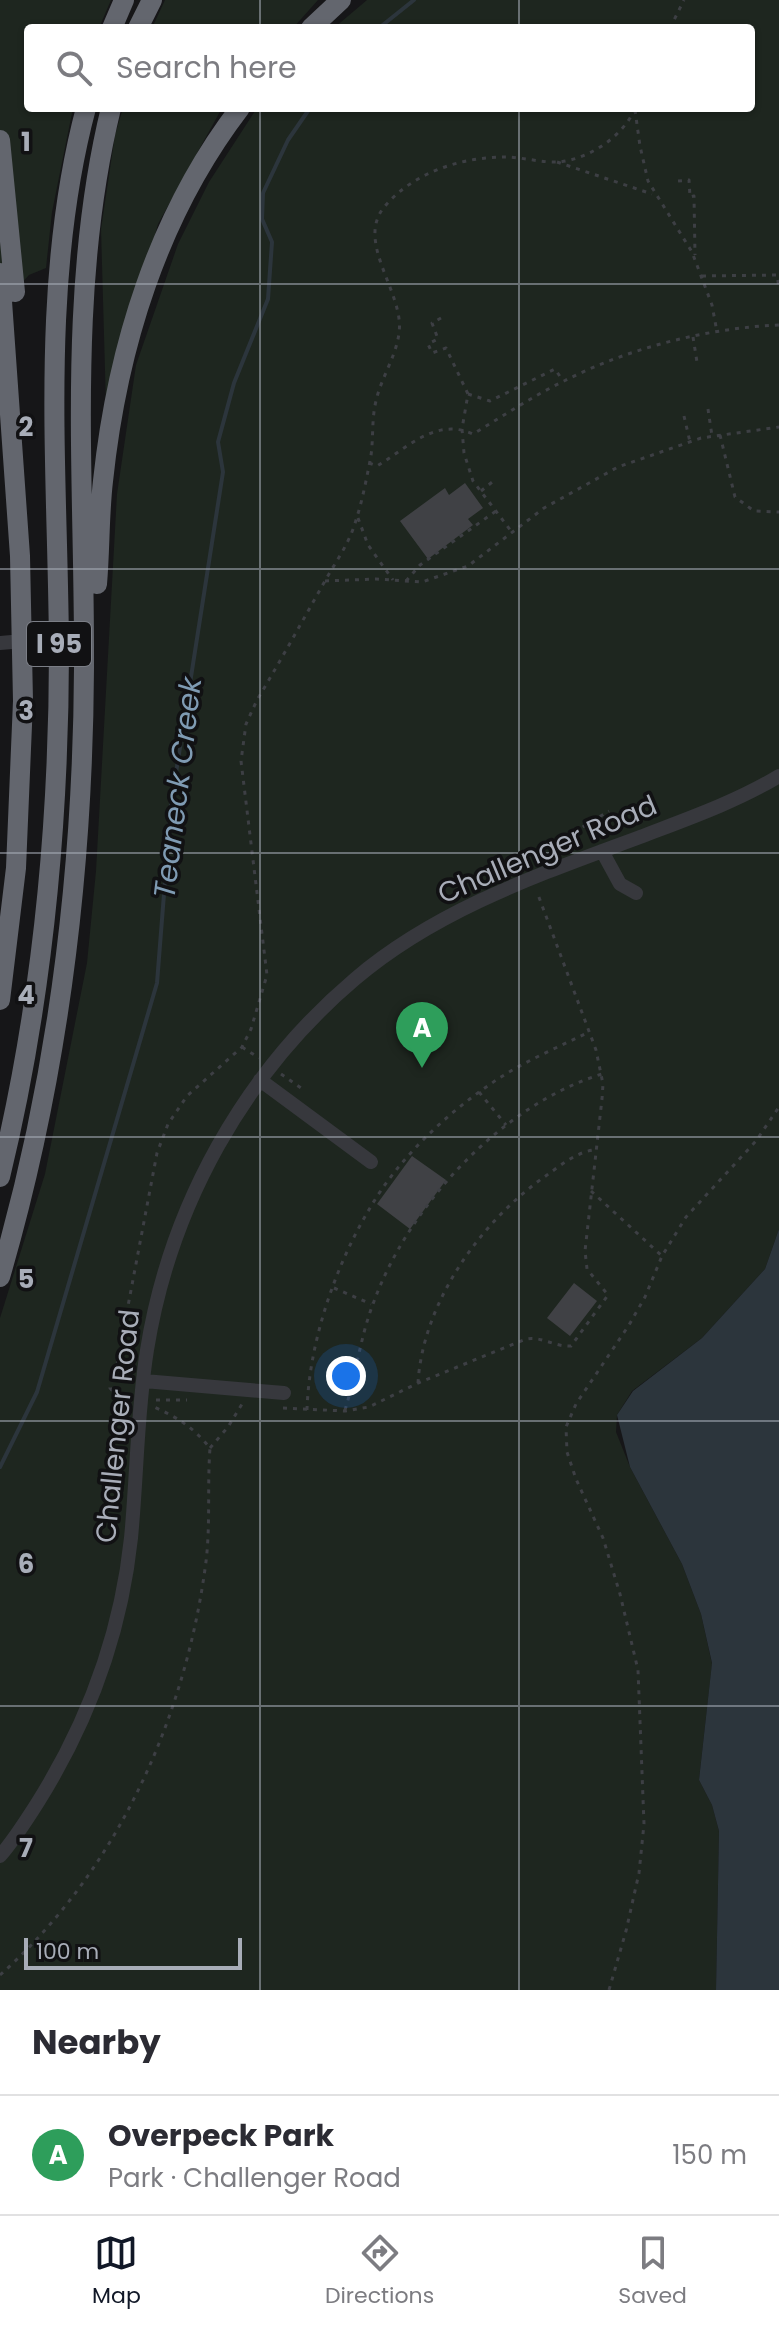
<!DOCTYPE html>
<meta charset="utf-8">
<style>
:root{--surface:#fff;--page:#f7f7f7;--text:#2b2b33;--muted:#7c7c81;--line:#e1e1e2;--accent:#111827}
body{margin:0;font-family:Poppins,sans-serif;background:var(--page);color:var(--text)}
.scale{position:absolute;left:24px;bottom:20px;width:218px;box-sizing:border-box;padding-left:8px;border:4px solid #a8adb8;border-top:0;font-size:22px;line-height:28px;white-space:nowrap;color:#a8adb8;-webkit-text-stroke:6px #111113;paint-order:stroke}
.you{position:absolute;left:346px;top:1376px;width:28px;height:28px;margin:-20px;border:6px solid #fff;border-radius:50%;background:#1a73e8;box-shadow:0 0 0 12px #1a73e833}
.badge{display:grid;place-items:center;width:52px;height:52px;border-radius:50%;background:var(--accent);color:#fff;font-size:26px;font-weight:700}
.pin{position:absolute;translate:-50% -66px;filter:drop-shadow(0 2px 4px #0008)}
.pin::after{content:'';position:absolute;top:42px;width:28px;height:24px;background:inherit;clip-path:polygon(0 0,100% 0,50% 100%)}
.list{margin:0;padding:0;list-style:none}
h2{display:flex;justify-content:space-between;align-items:center;height:104px;margin:0;padding:0 32px;font-size:34px}
h2 small{font-size:26px;font-weight:400;color:var(--muted)}
.list li{display:grid;grid-template-columns:52px 1fr auto;gap:24px;align-items:center;box-sizing:border-box;height:120px;padding:0 32px;border-top:2px solid var(--line)}
.list b{display:block;font-size:30px;white-space:nowrap}
.list p{margin:0;font-size:26px;white-space:nowrap;color:var(--muted)}
.list em{font-size:26px;font-style:normal;color:var(--muted)}
.icon{flex:none;width:44px;height:44px;fill:none;stroke:currentColor;stroke-width:2;stroke-linecap:round;stroke-linejoin:round}
.map{position:relative;flex:none;width:779px;height:1990px;overflow:hidden}
.search{position:absolute;background:var(--surface);box-shadow:0 2px 6px #0004;left:24px;right:24px;top:24px;height:88px;display:flex;align-items:center;gap:20px;box-sizing:border-box;padding:0 28px;border-radius:8px;color:var(--muted);font-size:30px}
.sheet{height:224px;background:var(--surface)}
nav{display:flex;justify-content:space-around;align-items:center;box-sizing:border-box;height:112px;border-top:2px solid var(--line);background:var(--surface);font-size:22px;color:var(--muted)}
nav a{display:grid;justify-items:center;gap:4px}
nav .on{color:var(--accent)}
.map>svg:first-child{display:block}
.green{fill:#1e261f}
.water{fill:#2c353c}
.lines{fill:none;stroke-linecap:round;stroke-linejoin:round}
.stream{stroke:#2c353c;stroke-width:4}
.building{fill:#404145}
.path{stroke:#3d3f44;stroke-width:3;stroke-dasharray:4 6;stroke-linecap:butt}
.minor{stroke:#37383d;stroke-width:14}
.highway{stroke:#63666e;stroke-width:20}
.grid{fill:none;stroke:#a8adb8;stroke-width:2;stroke-opacity:0.55}
.labels{text-anchor:middle;stroke-width:7;stroke-linejoin:round;paint-order:stroke}
.shield{fill:#111113;stroke:#7b7e86;stroke-width:2}
.shield-label{font-size:26px;font-weight:bold;fill:#a8adb8}
.street-label{font-size:28px;fill:#a8adb8;stroke:#111113}
.water-label{font-size:30px;font-style:italic;fill:#7f9bb3;stroke:#111113}
.grid-label{font-size:26px;text-anchor:middle;font-weight:bold;fill:#a8adb8;stroke:#111113;stroke-width:7;stroke-linejoin:round;paint-order:stroke}
</style>
<div class="map">
<svg width="779" height="1990" viewBox="0 0 779 1990">
<rect width="100%" height="100%" fill="#161618"/>
<path class="green" d="M0,0H111L99,28H28V108H73L52,212L46,268L29,275L0,307Z
M165,0H318L293,28H152Z
M367,0H779V1229L765,1269L702,1338L632,1391L617,1415L616,1432L630,1467L682,1564L701,1614L712,1664L699,1780L712,1805L719,1831L716,1990H0V1318L45,1174L87,963L96,871L117,494L136,365L178,244L209,182L257,108H751V28H334Z
M123,108H222L158,224L106,405L101,229L115,135Z"/>
<path class="water" d="M779,1229V1990H716L719,1831L712,1805L699,1780L712,1663L701,1614L682,1564L630,1467L617,1415L633,1391L702,1338L765,1269Z"/>
<g class="lines">
<path class="stream" d="M379,28L414,0
M0,1467L37,1392L157,983L171,805L223,472L218,442L234,383L268,299L272,242L262,219L263,193L288,140L310,108"/>
</g>
<path class="building" d="M465,483L483,508L468,519L473,525L428,559L400,521L445,488L449,495Z
M412,1156L446,1180L410,1229L377,1204Z
M574,1283L597,1301L570,1336L547,1318Z"/>
<g class="lines">
<path class="path" d="M670,28L684,0
M635,110L640,146L648,181L692,252L712,305L717,332
M557,162L652,194
M678,181L689,180L690,197L694,196L695,255
M702,276L777,275L779,288
M441,318L432,323L438,339L428,344L432,353L446,348L468,394L462,429L464,453L473,481L511,531
M693,337L697,362
M468,394L490,401L555,369L563,381
M708,409L712,436
M684,416L690,442
M720,435L735,497L754,511L779,512
M369,463L377,466C407,448 436,417 473,434C503,416 533,396 564,381C629,348 707,328 779,325
M481,491L496,479
M358,518L368,545L393,580
M325,581L376,579L422,582L468,566L544,508L618,467L701,438L779,427
M406,581L420,565L496,511
M536,860L535,856L609,811
M242,1047L259,1058
M281,1074L304,1090
M479,1092L506,1125
M591,1191L662,1256
M334,1288L371,1304
M418,1383C423,1301 482,1220 547,1175C561,1165 578,1151 595,1150
M156,1400H187
M127,1404L120,1400L110,1388L117,1364L157,1153L168,1124L187,1096L242,1047L251,1029L267,975L241,761L246,724L257,700C281,660 303,620 326,579C337,560 350,542 356,520C362,502 366,481 370,461C374,442 371,421 376,401C381,378 396,357 399,333C405,293 354,242 385,206C414,172 462,157 505,157C522,157 542,163 559,162C589,159 624,136 635,108
M283,1408L345,1411L369,1407L418,1383L526,1339C542,1336 554,1347 571,1346L608,1295L587,1269L585,1251L602,1099L603,1084L596,1050L537,892
M307,1410C309,1343 335,1266 370,1208C398,1159 446,1114 492,1083C522,1062 557,1048 589,1032
M345,1410C356,1375 360,1338 373,1304C408,1206 501,1105 602,1074
M210,1448L228,1427L242,1404
M0,1975C116,1872 184,1721 205,1569C211,1529 207,1488 210,1448C194,1428 177,1417 154,1407
M609,1990L626,1931L639,1873L644,1824L638,1670L620,1594L603,1538L576,1479L567,1452L566,1427L576,1404L629,1325L645,1297L662,1256L686,1217L756,1141L779,1107"/>
<path class="minor" d="M0,643L23,641
M602,851L620,884L636,893
M260,1080L371,1162
M144,1381L284,1393
M0,1856C14,1840 26,1821 38,1802C88,1722 121,1633 131,1538C137,1476 137,1412 147,1350C170,1206 244,1073 355,979C437,909 541,874 640,837C687,819 736,802 779,776"/>
<path class="highway" d="M112,28L124,0
M138,28L152,0
M311,28L341,0
M0,140L15,292
M0,273L20,556L23,701L16,868L0,1000
M97,584C100,550 99,515 103,481C117,348 158,215 240,108
M0,1177C42,1004 59,828 59,650C58,470 39,284 86,108
M0,1277C58,1078 83,875 84,668C85,480 66,292 111,108"/>
</g>
<path class="grid" d="M260,0V28M519,0V28M260,108V1990M519,108V1990M0,284H779M0,569H779M0,853H779M0,1137H779M0,1421H779M0,1706H779"/>
<g class="labels">
<rect class="shield" x="27" y="622" width="64" height="44" rx="6"/>
<g class="shield-label">
<text x="59" y="653">I 95</text>
</g>
<g class="street-label">
<text transform="translate(547 849) rotate(-23)" y="10">Challenger Road</text>
<text transform="translate(117 1426) rotate(-84)" y="10">Challenger Road</text>
</g>
<g class="water-label">
<text transform="translate(178 788) rotate(-83)" y="10">Teaneck Creek</text>
</g>
</g>
<g class="grid-label">
<text x="26" y="151">1</text>
<text x="26" y="436">2</text>
<text x="26" y="720">3</text>
<text x="26" y="1004">4</text>
<text x="26" y="1288">5</text>
<text x="26" y="1573">6</text>
<text x="26" y="1857">7</text>
</g>
</svg>
<div class="scale">100 m</div>
<div class="you"></div>
<div class="pin badge" style="left:422px;top:1068px;background:#2e9e5b">A</div>
<div class="search"><svg class="icon" aria-label="search" viewBox="0 0 24 24"><circle cx="10" cy="10" r="6"/><path d="M15 15l6 6"/></svg>Search here</div>
</div>
<section class="sheet">
<h2>Nearby<small></small></h2>
<ul class="list">
<li><span class="badge" style="background:#2e9e5b">A</span><div><b>Overpeck Park</b><p>Park · Challenger Road</p></div><em>150 m</em></li>
</ul>
</section>
<nav>
<a class="on"><svg class="icon" aria-label="map" viewBox="0 0 24 24"><path d="M3 6l6-2 6 2 6-2v14l-6 2-6-2-6 2zM9 4v14M15 6v14"/></svg>Map</a>
<a><svg class="icon" aria-label="directions" viewBox="0 0 24 24"><path d="M12 3l9 9-9 9-9-9zM9 14v-3h6M13 9l2 2-2 2"/></svg>Directions</a>
<a><svg class="icon" aria-label="saved" viewBox="0 0 24 24"><path d="M7 4h10v16l-5-4-5 4z"/></svg>Saved</a>
</nav>
